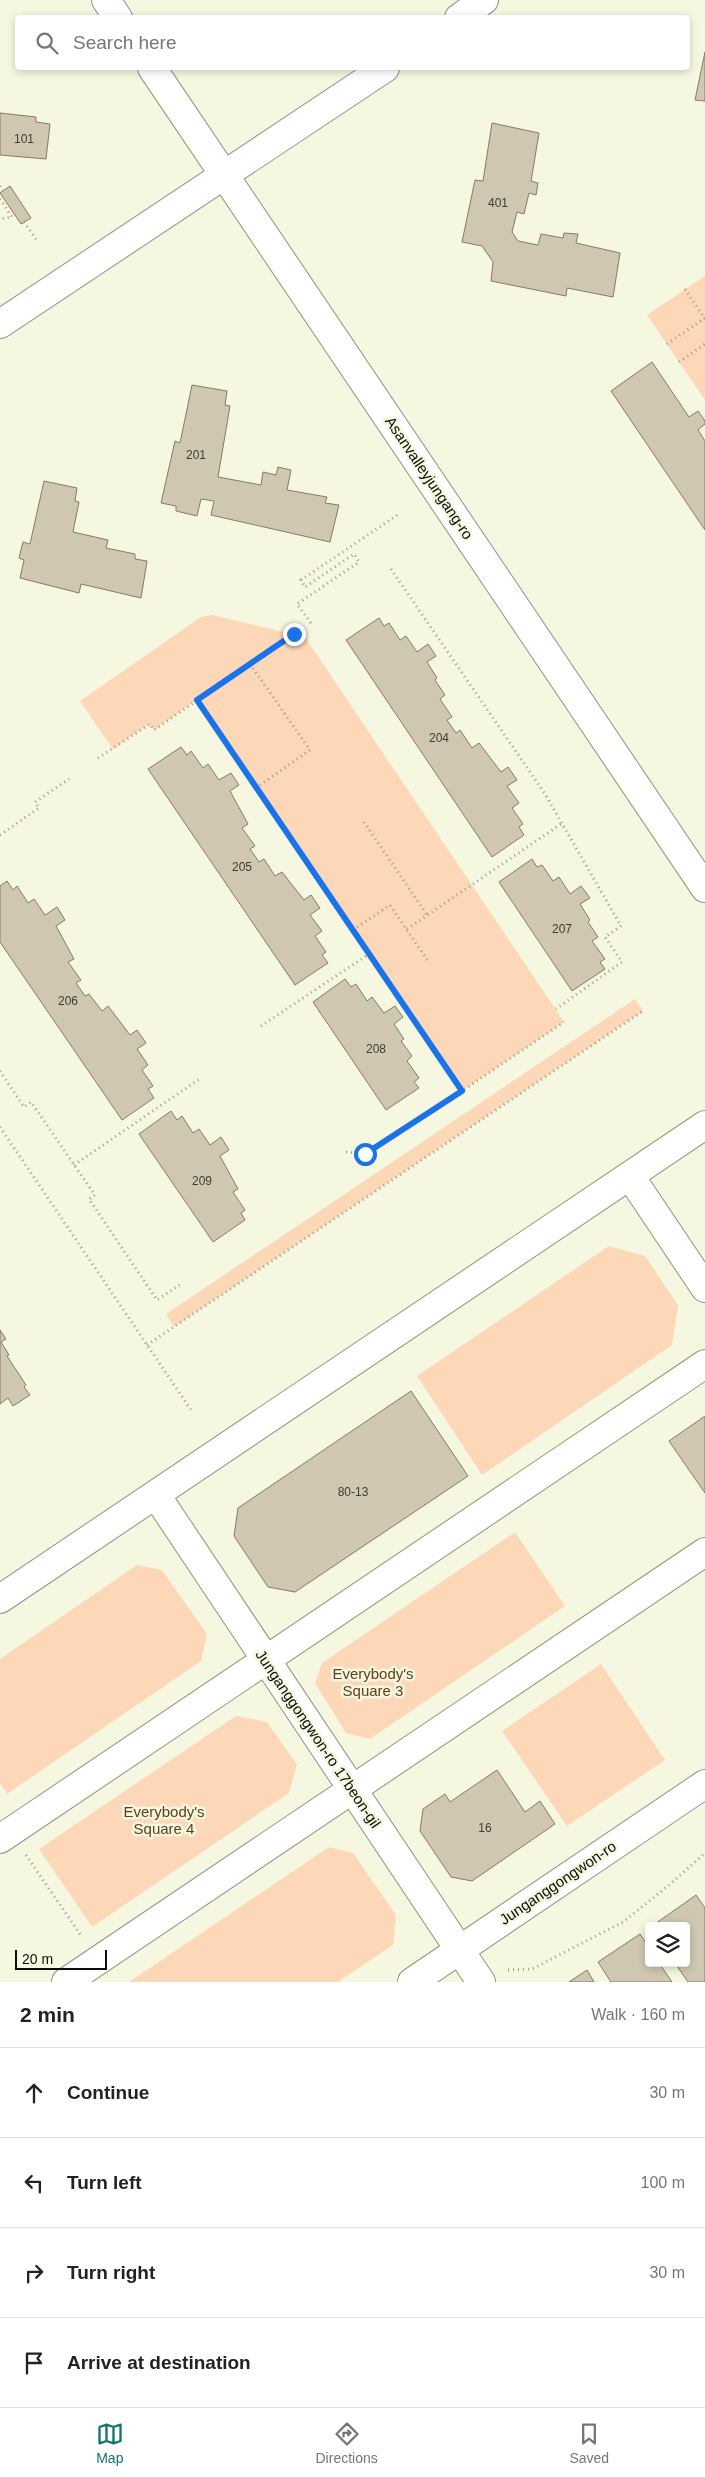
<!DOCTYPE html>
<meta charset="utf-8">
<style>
:root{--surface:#fff;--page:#f2f2f2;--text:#222;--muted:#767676;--line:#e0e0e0;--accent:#0f766e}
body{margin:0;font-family:Helvetica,sans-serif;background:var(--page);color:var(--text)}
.controls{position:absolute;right:15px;bottom:15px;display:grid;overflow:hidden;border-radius:5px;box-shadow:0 2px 8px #0003}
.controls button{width:45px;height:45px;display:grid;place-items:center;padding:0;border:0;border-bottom:1px solid var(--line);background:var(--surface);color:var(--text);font:25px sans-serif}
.scale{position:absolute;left:15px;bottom:12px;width:92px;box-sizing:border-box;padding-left:5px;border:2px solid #0c0d06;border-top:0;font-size:14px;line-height:18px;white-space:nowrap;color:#0c0d06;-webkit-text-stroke:4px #f5f7e0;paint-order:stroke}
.stop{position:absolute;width:15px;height:15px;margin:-11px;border:4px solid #1a73e8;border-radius:50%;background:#fff}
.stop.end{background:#1a73e8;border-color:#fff;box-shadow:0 1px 5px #0008}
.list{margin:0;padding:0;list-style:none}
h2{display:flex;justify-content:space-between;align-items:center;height:65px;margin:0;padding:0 20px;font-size:21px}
h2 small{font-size:16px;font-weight:400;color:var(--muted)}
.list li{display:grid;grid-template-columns:32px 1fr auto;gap:15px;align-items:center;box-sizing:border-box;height:90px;padding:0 20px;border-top:1px solid var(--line)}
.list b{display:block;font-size:19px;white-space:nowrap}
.list em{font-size:16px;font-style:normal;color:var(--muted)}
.icon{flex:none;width:28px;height:28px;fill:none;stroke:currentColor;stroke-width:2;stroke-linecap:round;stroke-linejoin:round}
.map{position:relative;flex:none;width:705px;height:1982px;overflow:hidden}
.search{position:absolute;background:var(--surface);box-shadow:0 2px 8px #0003;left:15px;right:15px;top:15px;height:55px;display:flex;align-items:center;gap:12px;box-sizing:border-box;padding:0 18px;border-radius:5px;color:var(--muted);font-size:19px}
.sheet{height:425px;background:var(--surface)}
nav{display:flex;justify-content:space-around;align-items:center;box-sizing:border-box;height:70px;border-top:1px solid var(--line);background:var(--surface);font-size:14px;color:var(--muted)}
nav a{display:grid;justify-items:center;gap:2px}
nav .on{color:var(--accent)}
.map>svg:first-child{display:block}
.green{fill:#fdd8b8}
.building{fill:#d0c7b2;stroke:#837b67}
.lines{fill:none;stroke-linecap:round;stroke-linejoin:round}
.minor-casing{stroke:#91937e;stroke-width:30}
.path{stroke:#9b9d8c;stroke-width:3;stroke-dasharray:1 4;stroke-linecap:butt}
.minor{stroke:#fff;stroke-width:28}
.route{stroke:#1a73e8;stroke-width:6}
.labels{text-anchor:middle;stroke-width:5;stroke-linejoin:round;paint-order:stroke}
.number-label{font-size:12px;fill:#3d3c31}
.street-label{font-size:15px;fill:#0c0d06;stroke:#f5f7e0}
.park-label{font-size:15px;fill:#613d18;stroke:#f5f7e0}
</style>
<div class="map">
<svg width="705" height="1982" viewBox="0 0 705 1982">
<rect width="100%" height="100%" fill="#f5f7e0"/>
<path class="green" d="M705,276V400L647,315Z
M212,615L305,637L564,1022L462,1091L197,700L154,730L149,724L113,749L80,701L201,617Z
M635,999L643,1011L174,1327L166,1314Z
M609,1246L645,1256L678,1305L672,1345L482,1475L417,1376Z
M515,1532L565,1606L370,1739L346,1733L315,1683L322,1663Z
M137,1565L162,1570L207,1634L201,1661L7,1794L0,1783V1659Z
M601,1664L665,1760L567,1826L502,1731Z
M236,1716L267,1722L297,1765L289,1793L92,1927L39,1849Z
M329,1847L353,1853L396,1915L393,1945L338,1982H129Z"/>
<path class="building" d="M705,52V101L695,100Z
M0,113L36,117V122L50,124L46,159L0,155Z
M492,123L539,133L531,181L538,183L536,195L529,193L524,214L517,212L512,232L518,241L538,245L541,234L563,238L564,233L578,234L576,243L620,253L613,297L567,288L566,296L491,281L493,262L482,246L462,242L475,180L483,181Z
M10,186L31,218L21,224L0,193Z
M652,362L689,417L698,411L705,421V424L698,430L705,441V530L611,391Z
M192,385L227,391L225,405L230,406L218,477L261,485L263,472L276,475L278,467L291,470L287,490L327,497L325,503L339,505L330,542L211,515L214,501L201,499L197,516L176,511V506L161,503L175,441L180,443Z
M44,481L77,488L75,501L79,502L73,532L108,540L106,548L135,554V559L147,561L141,598L81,584L79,593L20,578L24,560L19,558L23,542L30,544Z
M379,618L384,626L389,623L400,640L406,636L417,652L428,644L436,656L427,662L437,678L435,680L445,695L440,699L452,717L447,720L456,733L460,730L472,748L479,743L501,772L508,767L517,780L507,786L519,803L512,808L523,824L519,827L524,835L492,857L346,640Z
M181,747L187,755L191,751L203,768L208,764L219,780L231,773L239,785L230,791L248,824L242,828L255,846L250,849L259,862L264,859L275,876L282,872L304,900L311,895L320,908L310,915L322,931L315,936L326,952L322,955L328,963L295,985L148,769Z
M532,859L537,867L542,865L553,881L559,877L570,894L581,886L590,898L580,904L590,920L588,922L598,937L592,941L605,959L600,962L605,969L572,991L499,882Z
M7,881L13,890L17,886L28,903L34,899L45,915L57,907L65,920L56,926L74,959L68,962L81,980L76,983L85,996L89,994L102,1011L108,1006L130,1035L137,1030L146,1043L137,1049L148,1065L142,1070L153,1086L148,1089L154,1098L122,1120L0,942V886Z
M345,979L351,987L356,984L367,1001L372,997L384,1013L395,1006L403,1017L394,1024L404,1039L401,1041L412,1056L407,1061L419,1078L414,1082L419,1088L386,1110L313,1002Z
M171,1111L177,1120L182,1116L193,1133L199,1129L210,1145L221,1137L229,1150L220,1156L238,1189L233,1192L245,1210L241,1213L245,1220L213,1242L139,1134Z
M0,1330L6,1339L1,1342L9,1355L7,1356L26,1385L24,1387L30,1395L13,1406L8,1398L0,1404Z
M411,1391L468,1476L295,1592L268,1587L234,1536L238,1508Z
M705,1416V1493L669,1441Z
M497,1770L525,1812L540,1801L555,1824L472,1881L451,1877L420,1831L423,1809L445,1794L450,1802Z
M696,1895L705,1908V1982H688L675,1963H686V1926H652Z
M640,1934L649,1947V1963H659L672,1982H611L598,1962Z
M587,1970L594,1982H569Z"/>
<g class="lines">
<defs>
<path id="minor" d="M106,0L118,18
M459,18L484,0
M152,68L705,888
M0,324L385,68
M630,1176L705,1288
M156,1495L481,1982
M0,1599L705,1125
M0,1839L705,1364
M66,1982L705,1552
M412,1982L705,1784"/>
</defs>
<use href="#minor" class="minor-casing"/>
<path class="path" d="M0,186L3,191
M0,199L12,217L0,219
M24,222L38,242
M685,289L705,319
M667,344L705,318
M679,362L705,344
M391,569L545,794L621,926L605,937L622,962L556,1009
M311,623L297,604L359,562L354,554L305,587L301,580L399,514
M250,664L310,750L256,788
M197,700L462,1091L564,1022
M98,758L150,724L154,730L294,634
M364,822L427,915
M0,835L39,808L35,802L69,779
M407,929L561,824
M353,930L390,905L428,961
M261,1026L369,954
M0,1071L24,1107L31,1102L95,1195L89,1199L157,1300L182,1283
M0,1127L193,1413
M346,1152L365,1154L462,1091
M74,1165L201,1078
M147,1345L643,1011
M26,1855L82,1937
M508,1970L532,1969L623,1922L667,1887L705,1853"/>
<use href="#minor" class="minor"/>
</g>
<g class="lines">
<path class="route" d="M294,634L197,700L462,1091L365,1154"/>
</g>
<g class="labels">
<g class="number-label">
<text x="24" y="143">101</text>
<text x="498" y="207">401</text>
<text x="196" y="459">201</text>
<text x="439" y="742">204</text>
<text x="242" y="871">205</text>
<text x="562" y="933">207</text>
<text x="68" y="1005">206</text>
<text x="376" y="1053">208</text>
<text x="202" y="1185">209</text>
<text x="353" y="1496">80-13</text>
<text x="485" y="1832">16</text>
</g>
<g class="street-label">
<text transform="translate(429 478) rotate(56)" y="5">Asanvalleyjungang-ro</text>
<text transform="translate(318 1739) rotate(56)" y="5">Junganggongwon-ro 17beon-gil</text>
<text transform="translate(558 1883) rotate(-34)" y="5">Junganggongwon-ro</text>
</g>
<g class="park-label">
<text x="373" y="1679">Everybody's<tspan x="373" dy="17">Square 3</tspan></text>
<text x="164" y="1817">Everybody's<tspan x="164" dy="17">Square 4</tspan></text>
</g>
</g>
</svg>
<div class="controls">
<button><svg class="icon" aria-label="layers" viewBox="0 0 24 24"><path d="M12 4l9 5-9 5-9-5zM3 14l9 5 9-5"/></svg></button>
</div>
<div class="scale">20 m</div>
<div class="stop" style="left:365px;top:1154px"></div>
<div class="stop end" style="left:294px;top:634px"></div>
<div class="search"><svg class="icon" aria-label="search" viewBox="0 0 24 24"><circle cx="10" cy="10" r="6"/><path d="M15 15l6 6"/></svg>Search here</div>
</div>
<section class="sheet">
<h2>2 min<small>Walk · 160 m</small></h2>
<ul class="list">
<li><svg class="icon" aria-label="ahead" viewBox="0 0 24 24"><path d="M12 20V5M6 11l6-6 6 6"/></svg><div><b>Continue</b></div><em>30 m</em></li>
<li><svg class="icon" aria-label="left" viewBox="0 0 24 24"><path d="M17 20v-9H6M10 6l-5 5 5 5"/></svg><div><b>Turn left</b></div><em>100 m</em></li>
<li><svg class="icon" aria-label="right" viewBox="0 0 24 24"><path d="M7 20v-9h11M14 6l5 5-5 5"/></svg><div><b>Turn right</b></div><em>30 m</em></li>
<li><svg class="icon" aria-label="arrive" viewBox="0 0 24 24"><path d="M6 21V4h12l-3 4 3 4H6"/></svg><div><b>Arrive at destination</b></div></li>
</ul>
</section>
<nav>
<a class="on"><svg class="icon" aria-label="map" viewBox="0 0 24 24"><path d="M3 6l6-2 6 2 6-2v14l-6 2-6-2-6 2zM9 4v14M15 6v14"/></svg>Map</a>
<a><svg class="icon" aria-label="directions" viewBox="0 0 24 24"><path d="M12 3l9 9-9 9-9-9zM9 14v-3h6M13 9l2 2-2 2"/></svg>Directions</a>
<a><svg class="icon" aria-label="saved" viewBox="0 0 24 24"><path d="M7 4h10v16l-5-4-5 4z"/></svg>Saved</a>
</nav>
